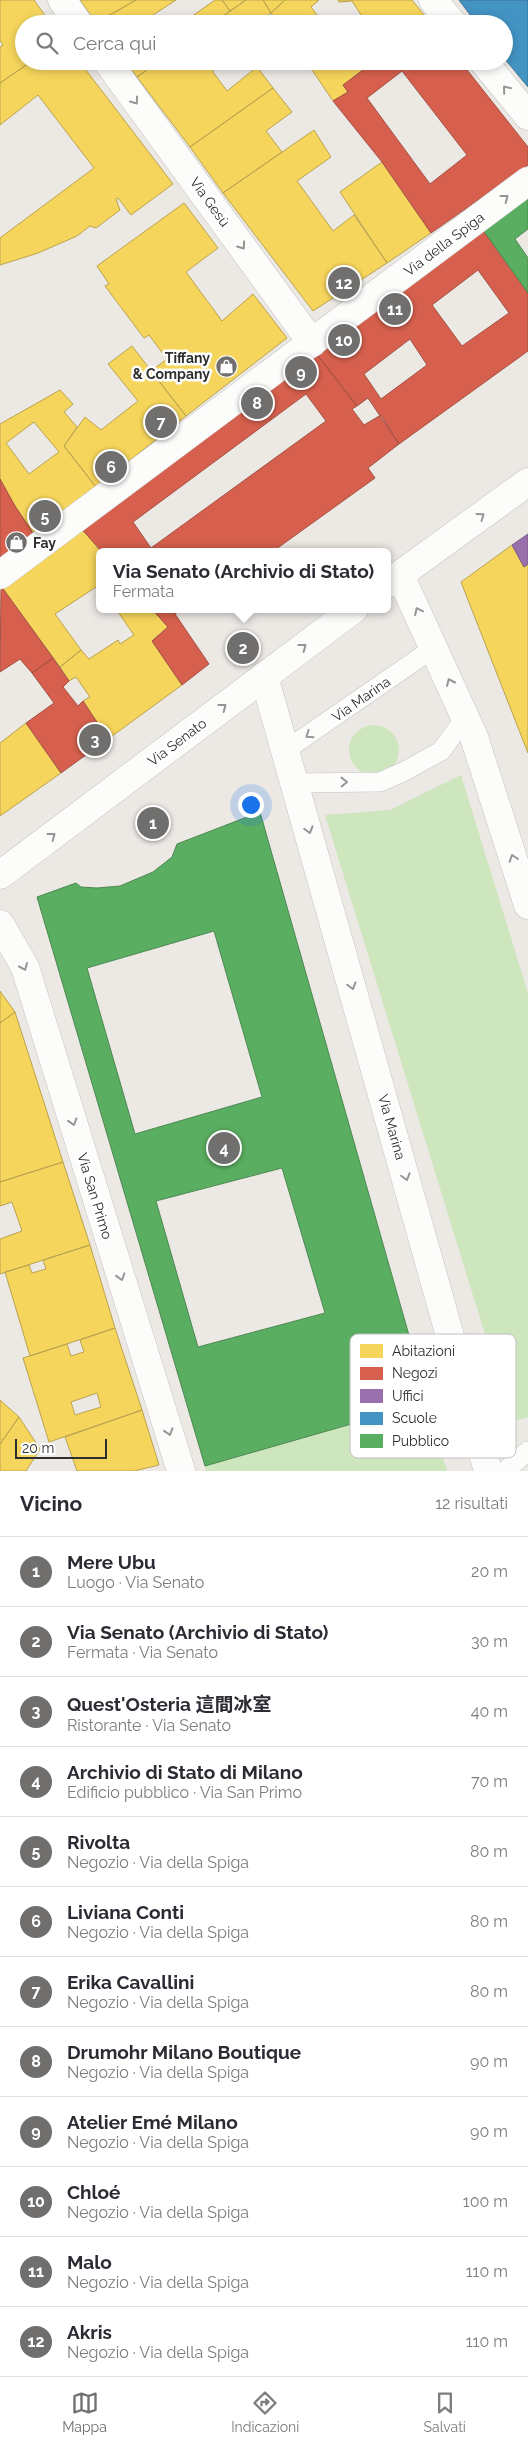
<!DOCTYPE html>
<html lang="it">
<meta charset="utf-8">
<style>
:root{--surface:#fff;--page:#f7f7f7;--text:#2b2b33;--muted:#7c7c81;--line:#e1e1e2;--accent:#706f6e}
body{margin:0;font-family:Raleway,"Noto Sans SC",sans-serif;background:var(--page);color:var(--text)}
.scale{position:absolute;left:15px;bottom:12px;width:92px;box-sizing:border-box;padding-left:5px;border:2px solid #2e2e2e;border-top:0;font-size:14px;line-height:18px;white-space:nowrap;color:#2e2e2e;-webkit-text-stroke:4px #fff;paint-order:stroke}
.you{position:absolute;left:250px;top:804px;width:18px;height:18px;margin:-12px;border:4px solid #fff;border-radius:50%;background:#1a73e8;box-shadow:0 0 0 8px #1a73e833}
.badge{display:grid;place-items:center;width:32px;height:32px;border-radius:50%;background:var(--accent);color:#fff;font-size:16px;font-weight:700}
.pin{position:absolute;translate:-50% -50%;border:2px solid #fff;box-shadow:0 1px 5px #0006}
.popup{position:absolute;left:96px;top:548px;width:295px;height:65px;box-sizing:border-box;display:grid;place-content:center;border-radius:8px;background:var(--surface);filter:drop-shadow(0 1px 4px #0005);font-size:16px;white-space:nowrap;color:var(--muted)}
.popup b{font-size:19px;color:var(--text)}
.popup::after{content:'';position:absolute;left:50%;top:100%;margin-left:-10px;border:10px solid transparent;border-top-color:var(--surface)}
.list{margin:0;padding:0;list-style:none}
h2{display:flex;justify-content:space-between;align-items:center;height:65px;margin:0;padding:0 20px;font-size:21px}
h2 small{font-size:16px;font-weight:400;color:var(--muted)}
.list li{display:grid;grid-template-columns:32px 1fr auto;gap:15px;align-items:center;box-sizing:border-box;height:70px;padding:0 20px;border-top:1px solid var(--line)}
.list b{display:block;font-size:19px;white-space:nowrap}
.list p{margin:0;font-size:16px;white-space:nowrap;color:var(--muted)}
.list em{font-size:16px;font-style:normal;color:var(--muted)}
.icon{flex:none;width:28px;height:28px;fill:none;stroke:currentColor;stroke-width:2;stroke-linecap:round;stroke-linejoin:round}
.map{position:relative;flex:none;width:528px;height:1471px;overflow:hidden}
.search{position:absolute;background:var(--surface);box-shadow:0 2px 8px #0003;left:15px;right:15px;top:15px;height:55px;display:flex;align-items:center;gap:12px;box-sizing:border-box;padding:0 18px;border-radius:28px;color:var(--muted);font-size:19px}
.sheet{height:905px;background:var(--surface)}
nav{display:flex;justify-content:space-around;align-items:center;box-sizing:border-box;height:70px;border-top:1px solid var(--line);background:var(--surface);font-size:14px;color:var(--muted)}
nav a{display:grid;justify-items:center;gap:2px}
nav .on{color:var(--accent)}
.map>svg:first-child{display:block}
.green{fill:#cee6be}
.homes{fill:#f6d55c;stroke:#baa34e;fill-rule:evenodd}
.shops{fill:#d6604d;stroke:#a45144;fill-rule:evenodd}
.offices{fill:#9970ab;stroke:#795c86}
.schools{fill:#4393c3;stroke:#3d7596}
.public{fill:#5aae61;stroke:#4d8852;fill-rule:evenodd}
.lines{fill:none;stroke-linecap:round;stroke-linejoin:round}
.lane-casing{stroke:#c5c4c5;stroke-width:20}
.street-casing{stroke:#c5c4c5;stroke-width:29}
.secondary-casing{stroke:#c5c4c5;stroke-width:29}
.lane{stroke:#fcfcfb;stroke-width:19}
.street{stroke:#fcfcfb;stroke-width:28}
.secondary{stroke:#fcfcfb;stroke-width:28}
.oneway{stroke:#959594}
.labels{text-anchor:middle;stroke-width:5;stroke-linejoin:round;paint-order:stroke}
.street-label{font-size:14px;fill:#2e2e2e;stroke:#fff}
.poi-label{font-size:14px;font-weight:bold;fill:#2e2e2e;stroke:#fff;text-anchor:end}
.key{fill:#fff;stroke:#c0c0c0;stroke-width:1}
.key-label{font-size:14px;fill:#2e2e2e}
</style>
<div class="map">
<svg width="528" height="1471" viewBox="0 0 528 1471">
<rect width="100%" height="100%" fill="#ece8e4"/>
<path class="green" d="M349 750a25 25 0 1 1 50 0a25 25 0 1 1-50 0Z
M461,775L528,993V1417L512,1422L325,815L390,810Z
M428,1402L447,1471H206L205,1466Z"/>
<path class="homes" d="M0,0H34L51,24H24V61H32L0,83V47L3,45L0,41Z
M80,0H136L96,23Z
M136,0H176L150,17L156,24L96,23Z
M215,0H222L230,11L212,24H181Z
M222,0H246L230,11Z
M246,0H263L271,13L255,24H212Z
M263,0H285L271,13Z
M285,0H319L311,7L324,24H279L271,13Z
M338,0H412L429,21L425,24H367L352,1L339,2Z
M32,61H79L173,184L131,215L118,198L116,199L120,210L96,228L90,226L77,236L38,253L0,265V238L94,168L38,95L0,125V83Z
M125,61H159L137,77Z
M159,61H213V72L227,91L257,67L273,88L190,147L137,77Z
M306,61H375L343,85L348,92L333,101Z
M273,88L292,112L266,131L282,152L223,193L190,147Z
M314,130L331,157L297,181L333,231L354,215L387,263L313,311L223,193Z
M382,162L431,233L387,263L340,192Z
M184,203L218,248L186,272L222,321L253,294L287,338L186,416L151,371L167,359L149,335L144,338L105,286L109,284L97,266Z
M132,346L186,416L96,487L64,446L85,417L101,430L138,401L108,364Z
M60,390L73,404L64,412L77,427L64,446L96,487L35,536L15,506L0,479V424ZM34,422L59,452L29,474L6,443Z
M80,527L102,552H99V585L55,614L81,650L60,667L1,586Z
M512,545L524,567L528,564V753L461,582Z
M116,609H152L168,627L152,641L182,685L108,739L83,701L90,697L76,677L69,681L60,667L81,650L89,659L118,640L120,644L134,635Z
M26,723L61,773L0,816V743Z
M0,991L15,1012L0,1023Z
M15,1012L63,1162L0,1182V1023Z
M63,1162L90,1245L0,1274V1239L22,1231L12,1202L0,1206V1182Z
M90,1245L115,1328L30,1356L5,1272L29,1265L32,1273L46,1269L43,1260Z
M115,1328L142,1410L49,1442L23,1358L67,1344L71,1356L84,1352L80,1340ZM97,1393L101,1407L75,1415L71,1402Z
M0,1400L19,1417L0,1444Z
M142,1410L159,1465L134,1471H77L65,1437Z
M19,1417L40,1449L26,1471H0V1444Z"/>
<path class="shops" d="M375,61H460L528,147V165L431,233L382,162L333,101L348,92L343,85ZM402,71L467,155L430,184L367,98Z
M483,230L528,293V351L399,444L368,398L357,406L315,352ZM478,270L509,313L462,346L432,305ZM410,339L427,365L381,399L364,374Z
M315,352L357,406L352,409L364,425L381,415L399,444L368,468L375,478L272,552H102L80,527ZM306,394L326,421L151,548L133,522Z
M0,479L15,506L35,536L0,561Z
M1,586L53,658L32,673L20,659L0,672Z
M152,609H181L175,614L209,664L182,685L152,641L168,627Z
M53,658L69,681L63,687L78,706L83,701L108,739L61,773L26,723L54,703L32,673Z"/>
<path class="offices" d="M528,534V564L524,567L512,545Z"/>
<path class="schools" d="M459,0H528V87L504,58V24H477Z"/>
<path class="public" d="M528,196V229L515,239L528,258V293L483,230Z
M260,812L428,1402L205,1466L37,897L76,883L81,887L97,888L120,886L153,872L172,857L177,844ZM214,931L262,1097L135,1134L87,968ZM282,1168L325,1313L198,1347L156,1201Z"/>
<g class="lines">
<defs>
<path id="lane" d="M286,750L435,647
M295,783L380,782L403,772L441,751L466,717
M505,1471L528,1451"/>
<path id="street" d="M62,0L79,24
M433,0L453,24
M107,61L312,343
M483,61L528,116
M0,575L528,181
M400,575L474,737L528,905
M264,676L488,1471
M0,924L25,967L181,1471"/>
<path id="secondary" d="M387,584L528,482
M0,875L354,609"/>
</defs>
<use href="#lane" class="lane-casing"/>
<use href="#street" class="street-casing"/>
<use href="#secondary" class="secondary-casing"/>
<use href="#lane" class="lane"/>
<use href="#street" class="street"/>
<use href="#secondary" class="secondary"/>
</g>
<defs><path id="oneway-chevron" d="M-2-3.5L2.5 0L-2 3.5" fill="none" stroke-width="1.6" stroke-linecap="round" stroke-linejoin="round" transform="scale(1.25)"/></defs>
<g class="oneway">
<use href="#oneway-chevron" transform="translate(506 89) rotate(-129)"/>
<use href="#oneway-chevron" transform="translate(135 101) rotate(54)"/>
<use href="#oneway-chevron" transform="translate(505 198) rotate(-37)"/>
<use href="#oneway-chevron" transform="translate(242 246) rotate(54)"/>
<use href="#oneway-chevron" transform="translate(481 516) rotate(-36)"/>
<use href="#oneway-chevron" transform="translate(418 611) rotate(-116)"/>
<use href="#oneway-chevron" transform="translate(303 647) rotate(-37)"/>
<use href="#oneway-chevron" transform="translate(450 682) rotate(-114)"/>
<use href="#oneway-chevron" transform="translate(223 707) rotate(-37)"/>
<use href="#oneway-chevron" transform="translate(309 735) rotate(146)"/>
<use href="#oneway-chevron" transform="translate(344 782) rotate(-1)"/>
<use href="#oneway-chevron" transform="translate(309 830) rotate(74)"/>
<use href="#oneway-chevron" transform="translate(52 836) rotate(-37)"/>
<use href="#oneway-chevron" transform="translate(513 858) rotate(-108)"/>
<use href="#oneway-chevron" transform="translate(24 967) rotate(66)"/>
<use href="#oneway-chevron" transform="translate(352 986) rotate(74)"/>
<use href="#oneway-chevron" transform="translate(73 1122) rotate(73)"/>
<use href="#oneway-chevron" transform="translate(406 1177) rotate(74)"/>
<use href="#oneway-chevron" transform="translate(121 1277) rotate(73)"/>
<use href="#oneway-chevron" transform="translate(169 1432) rotate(73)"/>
</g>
<defs>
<symbol id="shop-disc" viewBox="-11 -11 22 22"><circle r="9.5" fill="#706f6e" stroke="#fff"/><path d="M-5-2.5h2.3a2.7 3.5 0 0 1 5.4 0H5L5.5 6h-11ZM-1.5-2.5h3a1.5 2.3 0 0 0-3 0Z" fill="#fff"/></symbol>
</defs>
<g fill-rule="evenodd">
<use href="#shop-disc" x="214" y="354" width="25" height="25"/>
<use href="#shop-disc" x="4" y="530" width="25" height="25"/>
</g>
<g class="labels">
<g class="street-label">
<text transform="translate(210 202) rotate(54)" y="5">Via Gesù</text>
<text transform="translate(444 244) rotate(-37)" y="5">Via della Spiga</text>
<text transform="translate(361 699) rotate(-35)" y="5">Via Marina</text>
<text transform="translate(177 742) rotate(-37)" y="5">Via Senato</text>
<text transform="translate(392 1127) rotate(74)" y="5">Via Marina</text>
<text transform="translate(95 1196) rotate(73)" y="5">Via San Primo</text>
</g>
<g class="poi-label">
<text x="210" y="363">Tiffany<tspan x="210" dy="16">&amp; Company</tspan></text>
<text x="33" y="548" text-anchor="start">Fay</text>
</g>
</g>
<rect x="350" y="1334" width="166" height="124" rx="8" class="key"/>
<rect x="360" y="1344" width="23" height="14" fill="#f6d55c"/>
<rect x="360" y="1367" width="23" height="13" fill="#d6604d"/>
<rect x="360" y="1389" width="23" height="14" fill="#9970ab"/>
<rect x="360" y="1412" width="23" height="13" fill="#4393c3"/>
<rect x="360" y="1434" width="23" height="14" fill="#5aae61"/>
<g class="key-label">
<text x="392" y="1356">Abitazioni</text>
<text x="392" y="1378">Negozi</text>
<text x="392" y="1401">Uffici</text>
<text x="392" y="1423">Scuole</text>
<text x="392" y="1446">Pubblico</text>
</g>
</svg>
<div class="scale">20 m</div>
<div class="you"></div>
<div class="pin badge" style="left:153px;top:823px">1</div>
<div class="pin badge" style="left:243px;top:648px">2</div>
<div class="popup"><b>Via Senato (Archivio di Stato)</b>Fermata</div>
<div class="pin badge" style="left:95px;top:740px">3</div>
<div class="pin badge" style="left:224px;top:1148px">4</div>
<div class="pin badge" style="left:45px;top:516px">5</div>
<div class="pin badge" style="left:111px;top:467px">6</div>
<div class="pin badge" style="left:161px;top:422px">7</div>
<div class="pin badge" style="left:257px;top:403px">8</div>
<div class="pin badge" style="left:301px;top:372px">9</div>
<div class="pin badge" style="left:344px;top:340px">10</div>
<div class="pin badge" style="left:395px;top:309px">11</div>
<div class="pin badge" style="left:344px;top:283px">12</div>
<div class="search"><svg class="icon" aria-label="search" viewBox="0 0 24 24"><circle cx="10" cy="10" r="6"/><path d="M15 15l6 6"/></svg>Cerca qui</div>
</div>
<section class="sheet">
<h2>Vicino<small>12 risultati</small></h2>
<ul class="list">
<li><span class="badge">1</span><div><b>Mere Ubu</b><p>Luogo · Via Senato</p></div><em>20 m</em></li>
<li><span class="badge">2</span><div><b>Via Senato (Archivio di Stato)</b><p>Fermata · Via Senato</p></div><em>30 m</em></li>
<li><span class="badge">3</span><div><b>Quest'Osteria 這間冰室</b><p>Ristorante · Via Senato</p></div><em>40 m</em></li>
<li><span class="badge">4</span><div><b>Archivio di Stato di Milano</b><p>Edificio pubblico · Via San Primo</p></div><em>70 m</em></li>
<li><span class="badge">5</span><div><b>Rivolta</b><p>Negozio · Via della Spiga</p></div><em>80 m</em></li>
<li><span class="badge">6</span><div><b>Liviana Conti</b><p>Negozio · Via della Spiga</p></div><em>80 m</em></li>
<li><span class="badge">7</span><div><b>Erika Cavallini</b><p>Negozio · Via della Spiga</p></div><em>80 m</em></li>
<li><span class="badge">8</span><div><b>Drumohr Milano Boutique</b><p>Negozio · Via della Spiga</p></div><em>90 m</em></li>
<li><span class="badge">9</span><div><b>Atelier Emé Milano</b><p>Negozio · Via della Spiga</p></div><em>90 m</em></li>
<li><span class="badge">10</span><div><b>Chloé</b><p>Negozio · Via della Spiga</p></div><em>100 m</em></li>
<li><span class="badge">11</span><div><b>Malo</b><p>Negozio · Via della Spiga</p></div><em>110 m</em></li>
<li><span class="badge">12</span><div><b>Akris</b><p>Negozio · Via della Spiga</p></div><em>110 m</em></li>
</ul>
</section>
<nav>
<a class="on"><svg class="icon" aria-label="map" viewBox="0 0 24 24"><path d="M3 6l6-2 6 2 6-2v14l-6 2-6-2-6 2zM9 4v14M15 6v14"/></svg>Mappa</a>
<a><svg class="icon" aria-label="directions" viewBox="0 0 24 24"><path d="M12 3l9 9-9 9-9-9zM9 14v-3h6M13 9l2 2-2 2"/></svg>Indicazioni</a>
<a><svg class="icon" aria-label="saved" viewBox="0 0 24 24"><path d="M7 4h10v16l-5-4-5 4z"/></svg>Salvati</a>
</nav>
